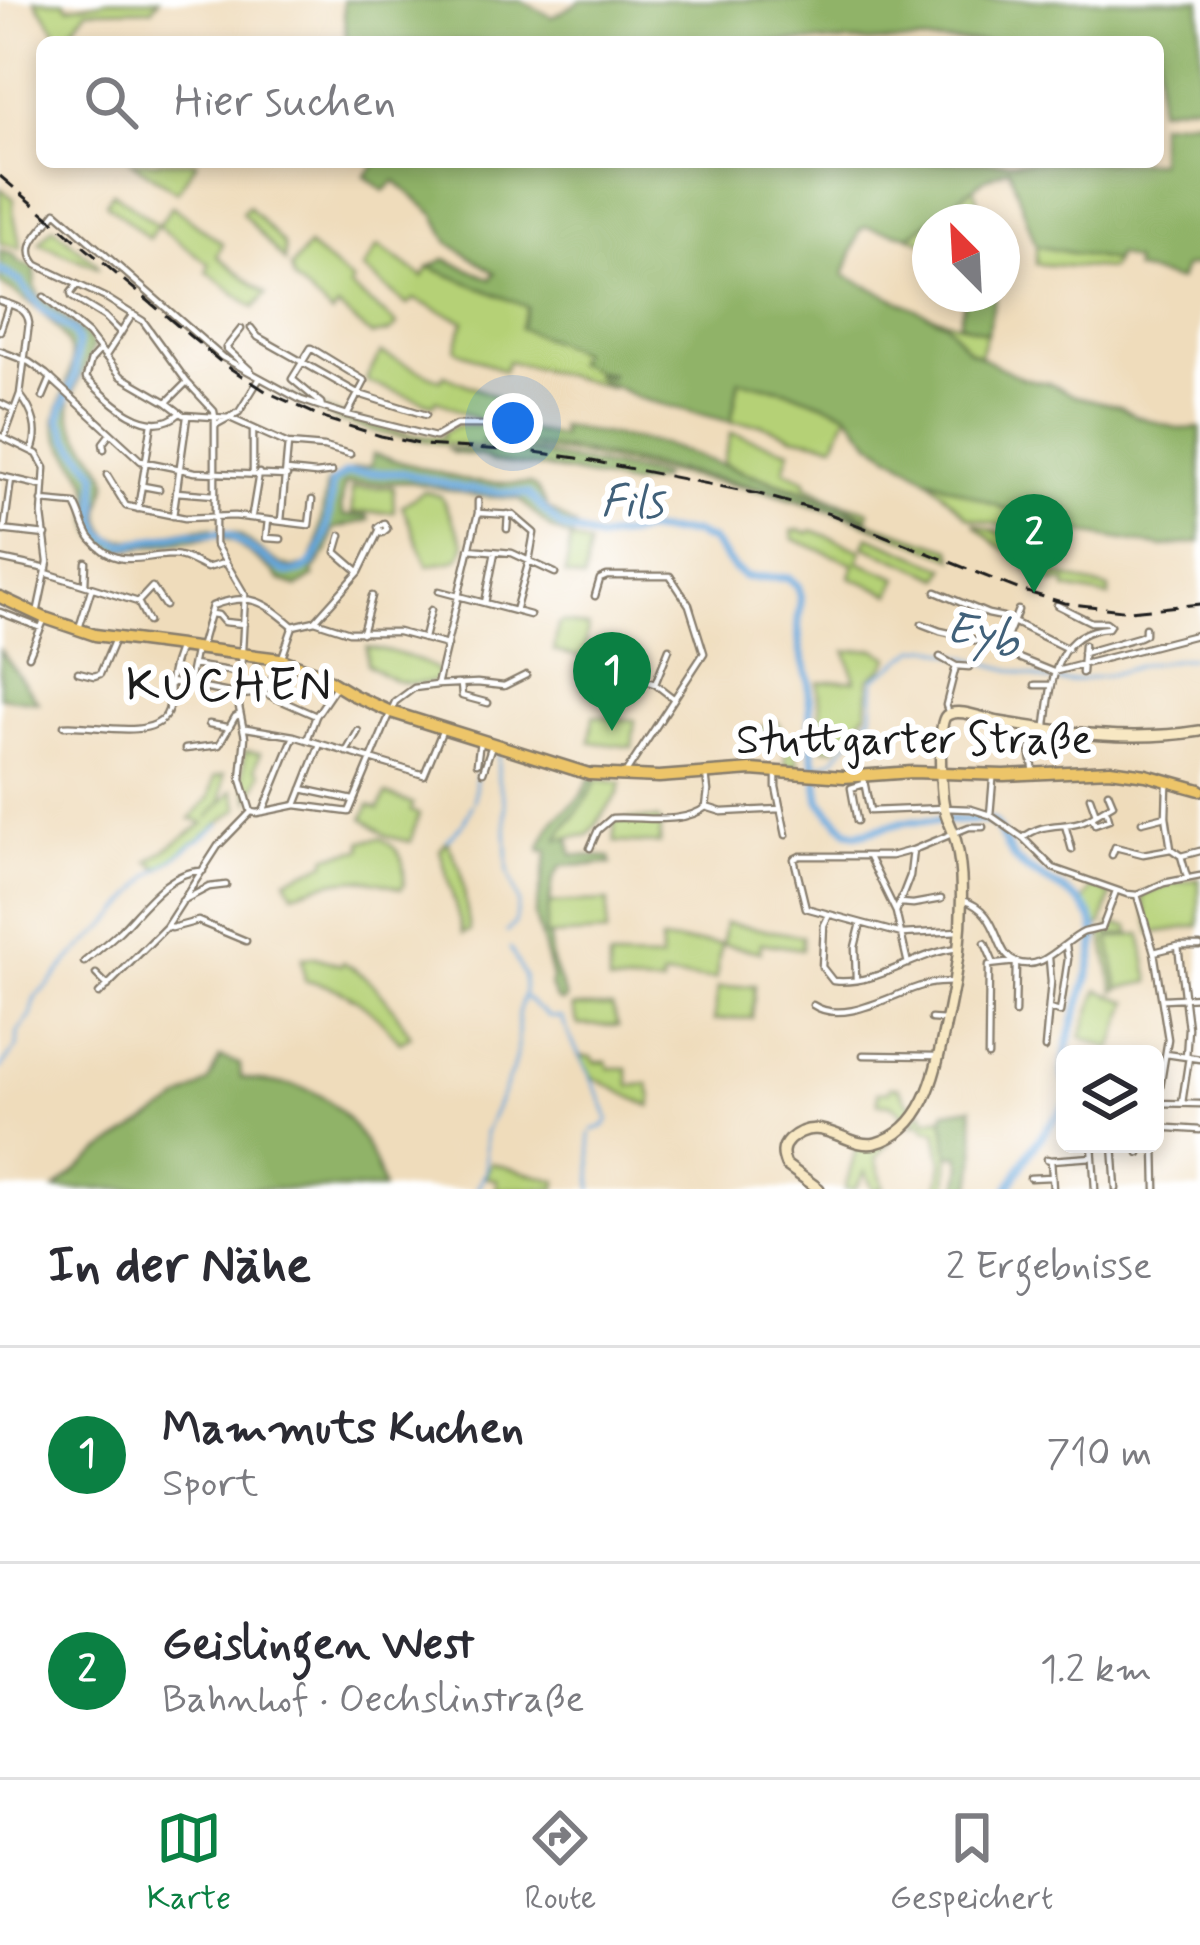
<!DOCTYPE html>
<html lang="de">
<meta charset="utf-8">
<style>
:root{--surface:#fff;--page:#f7f7f7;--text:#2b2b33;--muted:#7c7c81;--line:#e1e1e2;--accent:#0b8043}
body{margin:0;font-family:Mynerve,sans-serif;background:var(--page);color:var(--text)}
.controls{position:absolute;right:36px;bottom:36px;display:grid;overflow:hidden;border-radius:18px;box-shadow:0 6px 18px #0003}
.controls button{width:108px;height:108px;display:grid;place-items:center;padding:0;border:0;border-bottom:3px solid var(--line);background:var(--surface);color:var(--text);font:60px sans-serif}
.compass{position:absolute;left:912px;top:204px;width:108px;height:108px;border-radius:50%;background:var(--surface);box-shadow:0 6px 18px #0003;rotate:336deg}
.you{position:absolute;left:513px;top:423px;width:42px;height:42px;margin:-30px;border:9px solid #fff;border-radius:50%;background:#1a73e8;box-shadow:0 0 0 18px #1a73e833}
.badge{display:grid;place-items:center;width:78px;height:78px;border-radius:50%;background:var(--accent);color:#fff;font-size:39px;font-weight:700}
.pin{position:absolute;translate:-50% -99px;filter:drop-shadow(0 3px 6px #0008)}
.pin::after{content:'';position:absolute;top:63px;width:42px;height:36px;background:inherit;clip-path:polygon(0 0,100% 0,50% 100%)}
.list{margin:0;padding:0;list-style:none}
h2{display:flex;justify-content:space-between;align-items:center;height:156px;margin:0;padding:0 48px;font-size:51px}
h2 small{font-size:39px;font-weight:400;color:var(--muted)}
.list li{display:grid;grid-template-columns:78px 1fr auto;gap:36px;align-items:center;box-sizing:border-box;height:216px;padding:0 48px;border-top:3px solid var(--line)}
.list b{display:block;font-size:45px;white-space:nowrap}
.list p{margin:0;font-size:39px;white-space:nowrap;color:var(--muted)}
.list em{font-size:39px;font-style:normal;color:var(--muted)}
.icon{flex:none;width:66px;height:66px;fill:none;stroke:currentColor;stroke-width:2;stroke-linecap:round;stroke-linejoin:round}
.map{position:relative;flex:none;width:1200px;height:1189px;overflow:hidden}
.search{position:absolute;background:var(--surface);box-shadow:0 6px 18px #0003;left:36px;right:36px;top:36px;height:132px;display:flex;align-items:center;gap:30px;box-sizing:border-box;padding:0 42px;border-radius:18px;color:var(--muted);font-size:45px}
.sheet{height:588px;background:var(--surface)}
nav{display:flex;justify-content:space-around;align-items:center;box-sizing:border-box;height:168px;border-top:3px solid var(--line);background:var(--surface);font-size:33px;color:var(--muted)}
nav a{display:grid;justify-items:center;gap:6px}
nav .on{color:var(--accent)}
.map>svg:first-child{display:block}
.green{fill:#b5d176;stroke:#687649;stroke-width:3}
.forest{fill:#90b367;stroke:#566842;stroke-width:3}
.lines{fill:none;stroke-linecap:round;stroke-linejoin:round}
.stream{stroke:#66a6d9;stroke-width:3}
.river{stroke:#66a6d9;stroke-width:8}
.street-casing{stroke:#867c6c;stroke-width:9}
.secondary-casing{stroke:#867c6c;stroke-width:14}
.primary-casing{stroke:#867c6c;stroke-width:15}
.street{stroke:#fff;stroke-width:4.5}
.secondary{stroke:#f8e8c3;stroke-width:9}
.primary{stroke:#edc569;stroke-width:10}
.rail{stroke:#1c1c1c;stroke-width:3;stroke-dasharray:18 9;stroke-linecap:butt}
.labels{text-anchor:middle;stroke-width:12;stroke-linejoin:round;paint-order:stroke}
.street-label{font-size:42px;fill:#1c1c1c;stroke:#fff}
.water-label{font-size:45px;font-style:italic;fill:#41617a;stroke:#fff}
.quarter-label{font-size:48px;letter-spacing:3px;fill:#1c1c1c;stroke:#fff}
</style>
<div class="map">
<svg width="1200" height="1189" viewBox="0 0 1200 1189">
<rect width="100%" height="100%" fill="#fff"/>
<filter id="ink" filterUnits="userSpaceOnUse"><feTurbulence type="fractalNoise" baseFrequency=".00833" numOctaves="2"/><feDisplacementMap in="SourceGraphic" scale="24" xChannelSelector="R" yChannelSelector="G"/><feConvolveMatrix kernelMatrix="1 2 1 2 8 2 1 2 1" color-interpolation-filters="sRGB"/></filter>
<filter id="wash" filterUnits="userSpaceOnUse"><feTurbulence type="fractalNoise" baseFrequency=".004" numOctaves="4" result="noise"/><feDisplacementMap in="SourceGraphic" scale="48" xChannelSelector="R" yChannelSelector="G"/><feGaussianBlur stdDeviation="2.7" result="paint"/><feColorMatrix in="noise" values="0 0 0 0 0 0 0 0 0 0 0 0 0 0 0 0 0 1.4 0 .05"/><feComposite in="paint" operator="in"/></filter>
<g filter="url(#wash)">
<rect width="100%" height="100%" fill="#efdcbb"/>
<path class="green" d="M35,0L65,1L68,7L109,0H159L152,9L87,10L63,41Z
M131,162H197L177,192Z
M974,187L983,219L972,222H930V245L910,237Z
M0,188L14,199L13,210L21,249L0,243Z
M113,192L157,225L149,239L106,203Z
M172,206L223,244L217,256L266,294L254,308L207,272L209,264L158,226Z
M248,206L284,245L285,262L242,213Z
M53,227L97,264L98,268L39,243Z
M308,246L353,282L350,287L397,324C392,335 381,333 371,335L338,307L332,314L294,280L291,268Z
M378,246L423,277L429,267L528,307L521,328L580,352L594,371L611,374L610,377L597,374L600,382L612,383V388L508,361L504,371L455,349L464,321L413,299L407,305L363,269Z
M1036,246L1114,261L1110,269L1036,264Z
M925,313L987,333L980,355L967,349L946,323Z
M381,353L441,380L444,375L496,397L490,419L487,422L481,421L436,400L434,405L367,382V377Z
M739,380L789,391L848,412L835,444L792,436L761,424L731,422Z
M283,393C333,412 388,436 443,438V433L456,426H489L490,433L484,439L575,450L768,489L951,549L954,558L844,515L767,492L568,453L444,444L381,433L340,421Z
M731,433L790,450L784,470L806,480V485C816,489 823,494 832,498C843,504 858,506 869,511L868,517C837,500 802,489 768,479C753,474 736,471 723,462Z
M926,477L1040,523L1039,532L1022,531L968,517Z
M393,487L394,512L352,513V488Z
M424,491L441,496L464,544C462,568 443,560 428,566L402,506Z
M973,523L1029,544L1033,548L1029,563L996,544Z
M799,530L809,533L812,530L862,550L858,562L898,578L891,594L850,577L854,564L793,539L792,531Z
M868,536L946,568L941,578L864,546Z
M571,538L589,546L584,580L565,575Z
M1028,566L1109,589V597L1066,589V583L1043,581L1027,568Z
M562,622L588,627L584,658L554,651L558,625Z
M367,647C392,651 416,657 438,670L436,681C404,688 392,681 367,664Z
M875,649L890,657L883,668L869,679L867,712L835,748H823L818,682L855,680L846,651Z
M593,716L635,720L632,747L590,742Z
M776,721L793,746L800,767L785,765L786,753L761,732L760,727H767Z
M245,751L260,753L256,768L261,773L250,801L243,778Z
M224,774L222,801L208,818L233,790L239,808L160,869L149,861L204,823L190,819L210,797L214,777Z
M596,779L621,783L618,794L588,835L558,839L562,830L573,819Z
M386,794L413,804L411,811L419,814L410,842L387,836L363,818L369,805L379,809Z
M627,819H658L661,824L660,844L615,842L614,821Z
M381,838C404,853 404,859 404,885L401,889C359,872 335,880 293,893L286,879L326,863L327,856L362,849V841Z
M447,841L461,871L470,931L463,934L440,850Z
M1199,879V926L1151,933L1142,896L1167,885Z
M1093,886L1111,895L1102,924L1097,927L1083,901Z
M608,901L607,933L545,936L547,903Z
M725,923L802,936V949L761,943L760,952L722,944Z
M1114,925L1129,927L1130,933L1110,936L1109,939L1141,934L1150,982L1119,988L1109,939L1118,990L1114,991L1102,933L1110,932L1109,926Z
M661,941L721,944L716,979L662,977V985L609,983V959L661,960Z
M315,957L341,965L343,962C375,979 393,1006 411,1036L400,1042C374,1010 347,986 305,981L302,958Z
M755,985L752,1018L714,1020L718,988Z
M1098,990L1129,1002L1112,1049L1081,1037Z
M572,1007H612L618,1026L578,1025Z
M579,1056L592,1057L595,1062H607L609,1068H627L630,1086L648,1084L652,1097L651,1107L592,1077Z
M890,1087H899L906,1100L916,1108L902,1124L901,1112L890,1104L878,1103V1092L889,1091Z
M922,1111L927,1120L943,1117L949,1155L947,1189H934L939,1185L942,1162L936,1131L925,1129L921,1123L911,1125Z
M889,1142L876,1158L884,1189H873L865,1172L855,1189H845L857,1146Z
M491,1163L557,1181L556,1189H496L497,1180L485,1177Z"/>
<path class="forest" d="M343,0H520L552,17L582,0H1200V102L1158,109V42H346Z
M1200,118V264L1184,267L1179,281L1134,269V261L1117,255L1114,261L1036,246L1009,168L983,180L910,236L866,227L860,230L844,275L946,323L967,349L1021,378L1048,383L1075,396L1119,406L1136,416L1179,429L1200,428V542L1164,547L1071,531L1040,523L926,477L872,443L847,412L789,391L739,380L731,422L641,399L595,377L597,374L610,377L611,374L594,371L575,363L579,352L520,328L527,307L429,267L445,259L491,279L495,273L449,243L435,215L395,181L384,191L365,176L378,162H1158V123Z
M0,250L15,256L18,262L35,268V287L39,296L86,335L94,346L73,394L66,387C68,377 72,368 72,358C70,330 23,296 0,284Z
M966,294H996L987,333L959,323Z
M63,395L70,402C67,431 93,448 105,472C115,492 86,506 111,537C143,547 178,526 212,528L211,537L116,551C107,546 98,541 94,532C85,518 94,500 88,484C81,465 63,450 57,433C52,420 59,408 63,395Z
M489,426H507L561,436L560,426L662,444L843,507L872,522L768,489L575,450L483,440L490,433Z
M448,449L536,454L662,476L660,480L630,485L547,468L493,462L481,456L453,453Z
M373,454L471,482L529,484L536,488L549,509L576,527L571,538L551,529L519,499L478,496L411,482L345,484L341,507L344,516H367L369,520L333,529L328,550L312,573L315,576L298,587L279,580L273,572L233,541L219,537L220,529L240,535L267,556L283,565L292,568L309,565L317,546L327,483L352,469L371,466Z
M0,650L38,702L0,697Z
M589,778L596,779C590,804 568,816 558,839L569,838L572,855L610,857L611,864L561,866L553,879L545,936H549L552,962L566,999L562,1002L556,999L550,986L552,978L535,916L548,850L541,851L540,847C545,837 548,827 556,819C572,802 582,802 589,778Z
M220,1057L240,1064L241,1077C261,1083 280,1082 299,1087C342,1097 374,1149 383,1189H55L95,1155L208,1082Z
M972,1107C975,1136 978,1161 971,1189H958L962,1165L959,1155H949L943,1117L946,1111Z"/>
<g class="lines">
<path class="stream" d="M498,752V780L505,804L508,872L519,903L515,923L507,932
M815,767L833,760L872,715L874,679L917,649L932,648L1047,680L1067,682L1106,676L1142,665L1200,656
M474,801L477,767
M447,840L463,824L472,805
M526,998L538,1009
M540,1010L549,1017L562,1018C575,1054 598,1084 609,1120L604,1126L593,1130
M0,1069L17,1047L18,1032L31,1016L36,996L47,987L73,956L117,916L150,876L220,824
M590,1134L592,1189
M477,1189L486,1171L485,1133L512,1071L518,1047V1013L524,994V976L510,948"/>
<path class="river" d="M0,270L20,282L41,308L73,332L78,342L75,376L62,409L60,420L68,437L97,473L96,517L101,532L111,540L124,545L186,533L228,534L284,572C326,581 330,512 332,483L346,473H404L466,489L528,494L561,527L599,539L647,531L694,533L712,541L734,569L745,577L789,578L798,586L801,597L798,625L800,649L809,681L811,740L820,800L833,816L848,831L857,834L904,822L982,820L993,822C1003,834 1006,851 1018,862C1042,884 1096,895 1095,936C1094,976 1072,1015 1066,1054
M1065,1059L1063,1072L1065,1080
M1008,1189L1030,1151L1065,1106"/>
</g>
</g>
<g filter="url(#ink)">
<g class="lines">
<defs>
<path id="street" d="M77,285L71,293L72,297L105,317L121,333
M44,297L88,334L121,376L166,402L183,415L230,418L288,444L324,447L350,454
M0,301C13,306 27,307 29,323L20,394L4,438
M251,328L258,337L359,394L426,415
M241,329L226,348L251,371
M0,331L9,304
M100,350L91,360L86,378C108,400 149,441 180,413
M0,351L29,362L46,374L141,461L195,472L287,476
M105,357L133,314
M20,395C33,411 40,431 32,450
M43,397L51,378
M167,402L185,384
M0,403L14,410
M347,415L322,407L321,403L292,379L311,348L365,381L347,415L435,437L456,425H489
M215,417L214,411L187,382L143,321L108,299L37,265C19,246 44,229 56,212L222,357L301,400L322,407
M217,424L239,412L260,378
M253,430V472
M0,436L37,454L45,468L42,515L48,562L38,609
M104,449L103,443L110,434
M287,471L316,474L332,472
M107,475L126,506L185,518L234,516L309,525L312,500
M0,476L43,486
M143,486L159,489
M176,492L215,495
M42,501L75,504C82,515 83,529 91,539C117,570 139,556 171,555C185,555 195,563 207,568L224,563
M478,501V513
M138,509L152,423
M252,515L259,473
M173,516L187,417
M268,520L266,538L281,539
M281,521L288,444
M384,523L387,529L382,533L378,527Z
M507,529L508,514
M0,530L46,535
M4,531L11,479
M341,535L336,552L359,572
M469,549L512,553L555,573
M0,559L47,569
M46,573L138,602L148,622
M85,585L86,562
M439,591L530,615
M936,592L988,614L1003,617L1068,649
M595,596L600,579L607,576H670L689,605L704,653L627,771
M138,602L152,587L165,606
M485,603L495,552
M0,612L41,628
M211,614L218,615L224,622L244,624
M315,621L349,632H398L447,645
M922,624L940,631L967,637L1053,672L1200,634
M80,625L91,590
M293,626L315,621L359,572L379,531
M362,633L372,596
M424,638L431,610
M201,645L212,606C251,591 264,602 293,626
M1002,650L1018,610
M1083,653L1139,637L1145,634V628
M29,656L45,618
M940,657L956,666L946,705L949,714
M193,665L240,673
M956,666L969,667
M78,672L94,676L100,674L115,639
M1082,673L1084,645
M630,676L655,684L673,698
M171,682L240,695L264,693L279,666L293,626
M189,682L195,652
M461,684L462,696L488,703
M655,684L669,649
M437,685L477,683L504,686L526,675
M1035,685H1052
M264,693L314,715
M209,724L227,727
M64,726C89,723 150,741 166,715C173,704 169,688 171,677C172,667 176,658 179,649
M246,728L294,736L424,775L443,729
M307,740L316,716L335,688
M185,749L219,745L235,717L240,714
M346,752L358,731
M477,763L480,741
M483,772L492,745
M776,772V787L786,835
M1034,772C1028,737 1027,756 1045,733C1051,690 1051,631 1108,628L1110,625L1106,622H1091L1057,605
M864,781L870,811L944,808L971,809L990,815L1023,838L1053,868L1127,894L1137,895L1164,883L1200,876
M1167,785L1166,816L1171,849L1181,856
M302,789L353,800
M296,805L320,744
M706,807L722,812L780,809
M251,812L257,813L296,805L349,812L395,702L414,688L437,685L478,513L513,515L534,533L529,561L515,611
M263,812L294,736
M1096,814L1113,804L1108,792
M990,815L993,780
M1092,817L1095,824L1109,819L1107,812
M857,821L851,788L864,784
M1142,822L1166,816
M1065,825L1072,850
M1023,838C1049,817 1070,833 1096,814L1090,797
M590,848L598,830L612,818C642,816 681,826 706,807L708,791L706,774
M1112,855L1115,847L1143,854L1171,849
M869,857L896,912L908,964
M1187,877L1181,856L1200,851
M1137,895L1154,952L1168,1039L1155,1118
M962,900C1002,911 993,954 1016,962C1044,972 1062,942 1084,932C1085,932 1101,928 1102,928L1116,891
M182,901L209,887L226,885
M901,903L913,904L941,899
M896,912L910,876L913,850
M829,915L824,925L822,967L833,981C878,986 915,953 958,948
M166,927L172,928L198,921L246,941
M959,931L902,934L806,908L794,859L800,856H891L913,850L969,827H983
M985,943L994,964
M1178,946L1188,1028L1186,1057
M1154,952L1178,946H1200
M84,962C96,952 108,942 120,931C142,909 170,869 203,871
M96,974L108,986
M856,980L855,947L861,923
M99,994L166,927L218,846L251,812L241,779L245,737L239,707L245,595L215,544V417
M1164,999L1200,997
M813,1005C844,1026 893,993 925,985C935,982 945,983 955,982
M1049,1009L1060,1012L1068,959L1066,946
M931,1019L946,1020
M1045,1048L1051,982L1049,958
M1166,1054L1200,1059
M863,1055L937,1056
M988,1056L989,965L1016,962L1015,1013
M1158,1103L1200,1104
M1182,1103L1189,1057
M1155,1127L1200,1130
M1092,1144L1095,1189
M1113,1144L1116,1189
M1155,1144L1156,1189
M1139,1153V1144
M1047,1159L1051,1160L1053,1189
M1051,1160L1093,1157
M1030,1178L1052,1177"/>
<path id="secondary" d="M819,1189L786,1165C782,1155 781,1148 789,1140C820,1111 848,1150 876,1143C931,1128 937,1059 948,1013C958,969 963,922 961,877C960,862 958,846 953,832C950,823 945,815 944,806C941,792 937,724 946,716C958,706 986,720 999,722C1066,733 1133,742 1200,731"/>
<path id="primary" d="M0,597L45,618L95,635L280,659L315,672L353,695L391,712L589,774L659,777L752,770L844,777L912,772L1004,775L1110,770L1146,775L1200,790"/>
</defs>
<use href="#street" class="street-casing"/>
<use href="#secondary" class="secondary-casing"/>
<use href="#primary" class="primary-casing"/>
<use href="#street" class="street"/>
<use href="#secondary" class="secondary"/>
<use href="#primary" class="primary"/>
<path class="rail" d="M0,176L222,363L267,392L326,419L381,436L424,445L534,452L577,458L759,494L830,514L1020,590L1065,603L1130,611L1200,604"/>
</g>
</g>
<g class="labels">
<g class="street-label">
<text x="914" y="753">Stuttgarter Straße</text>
</g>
<g class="water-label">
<text transform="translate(632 500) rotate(1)" y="16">Fils</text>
<text transform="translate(983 632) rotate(12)" y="16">Eyb</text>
</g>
<g class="quarter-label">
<text x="230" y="700">KUCHEN</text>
</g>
</g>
</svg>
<div class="controls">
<button><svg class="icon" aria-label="layers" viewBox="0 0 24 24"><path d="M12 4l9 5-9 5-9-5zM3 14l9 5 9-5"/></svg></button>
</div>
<svg class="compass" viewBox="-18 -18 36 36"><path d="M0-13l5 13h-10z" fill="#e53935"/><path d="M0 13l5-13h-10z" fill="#7c7c81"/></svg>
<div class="you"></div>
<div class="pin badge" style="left:612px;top:731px">1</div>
<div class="pin badge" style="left:1034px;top:593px">2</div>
<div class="search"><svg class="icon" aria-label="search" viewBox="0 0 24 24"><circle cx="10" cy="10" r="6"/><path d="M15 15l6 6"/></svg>Hier suchen</div>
</div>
<section class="sheet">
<h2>In der Nähe<small>2 Ergebnisse</small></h2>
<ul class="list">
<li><span class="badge">1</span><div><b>Mammuts Kuchen</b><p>Sport</p></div><em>710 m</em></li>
<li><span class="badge">2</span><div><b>Geislingen West</b><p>Bahnhof · Oechslinstraße</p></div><em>1.2 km</em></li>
</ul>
</section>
<nav>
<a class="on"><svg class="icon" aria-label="map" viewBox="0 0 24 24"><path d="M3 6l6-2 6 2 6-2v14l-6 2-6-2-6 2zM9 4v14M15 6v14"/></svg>Karte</a>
<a><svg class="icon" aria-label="directions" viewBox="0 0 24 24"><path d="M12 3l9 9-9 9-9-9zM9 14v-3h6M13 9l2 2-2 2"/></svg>Route</a>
<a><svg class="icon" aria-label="saved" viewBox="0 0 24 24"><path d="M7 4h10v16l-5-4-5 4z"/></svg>Gespeichert</a>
</nav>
